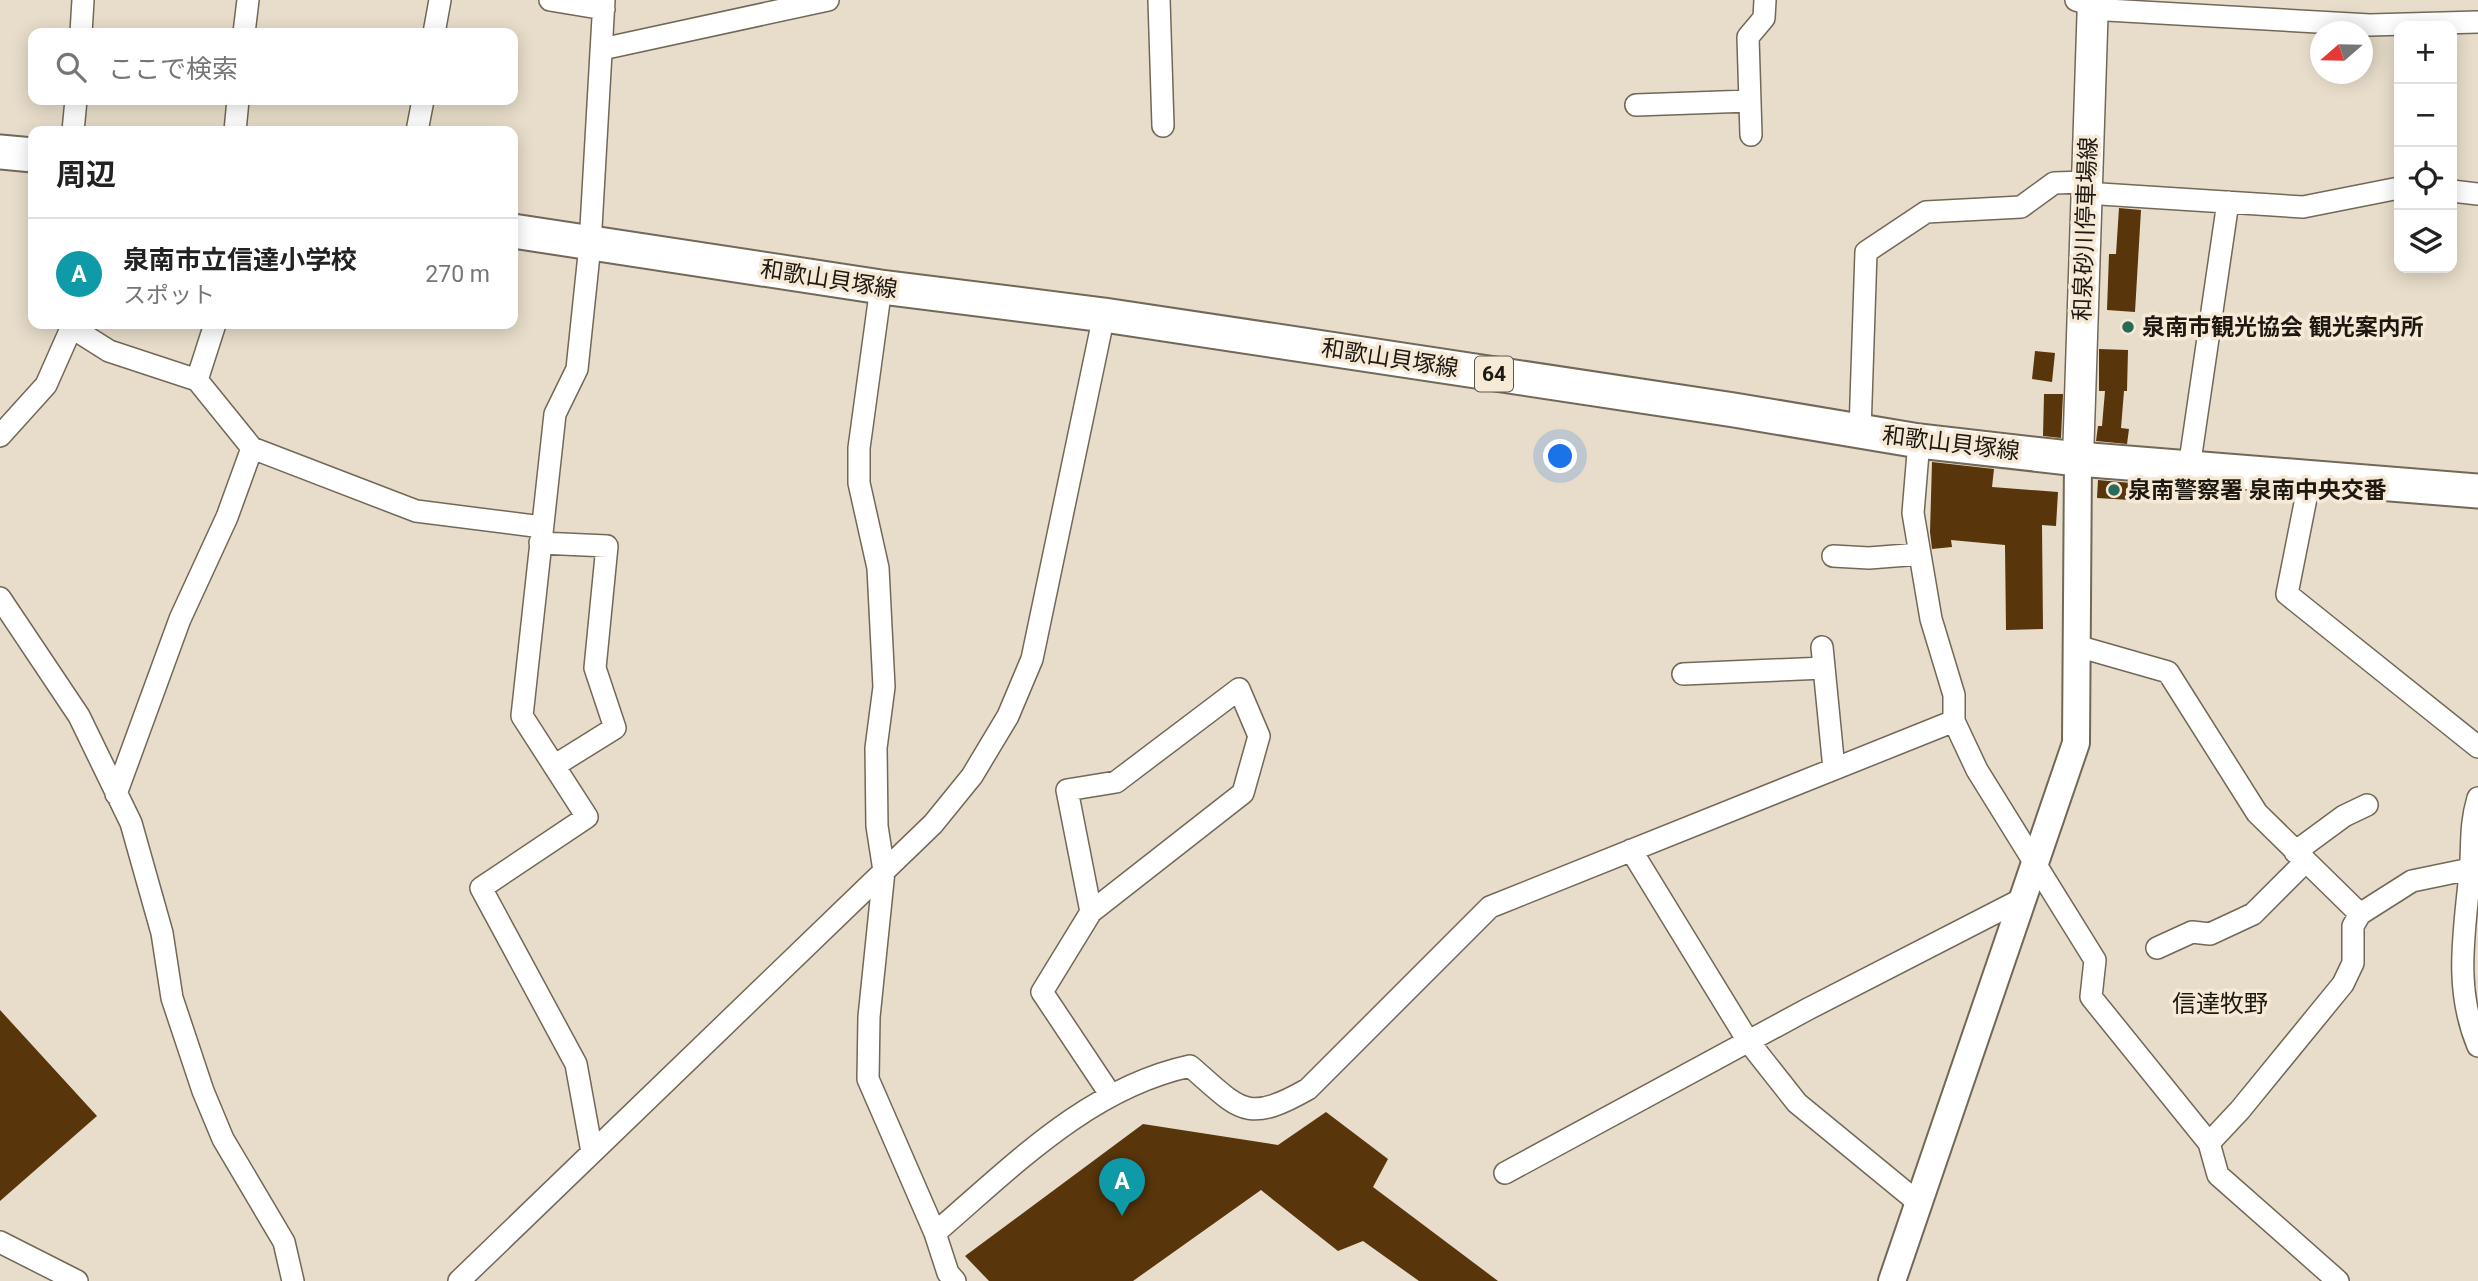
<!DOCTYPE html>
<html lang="ja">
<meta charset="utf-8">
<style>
:root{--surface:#fff;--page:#f6f6f6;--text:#222;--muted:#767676;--line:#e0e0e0;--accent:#db2777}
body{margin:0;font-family:Roboto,"Noto Sans JP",sans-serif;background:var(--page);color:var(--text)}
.controls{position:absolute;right:21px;top:21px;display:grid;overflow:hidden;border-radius:14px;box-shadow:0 4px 18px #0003}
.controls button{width:63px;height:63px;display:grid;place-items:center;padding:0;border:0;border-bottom:2px solid var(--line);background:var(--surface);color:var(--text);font:35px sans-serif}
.compass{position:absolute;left:2310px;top:21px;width:63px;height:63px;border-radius:50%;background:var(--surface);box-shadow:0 4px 18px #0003;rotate:250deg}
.you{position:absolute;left:1561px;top:457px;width:24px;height:24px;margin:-18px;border:5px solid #fff;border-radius:50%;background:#1a73e8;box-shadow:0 0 0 10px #1a73e833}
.badge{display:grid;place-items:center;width:46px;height:46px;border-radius:50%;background:var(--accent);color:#fff;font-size:23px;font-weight:700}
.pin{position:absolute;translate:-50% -58px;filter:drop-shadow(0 2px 4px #0008)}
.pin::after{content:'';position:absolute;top:37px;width:24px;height:21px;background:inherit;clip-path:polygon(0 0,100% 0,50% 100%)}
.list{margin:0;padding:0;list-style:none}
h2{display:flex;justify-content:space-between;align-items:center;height:91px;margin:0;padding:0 28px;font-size:30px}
h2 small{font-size:23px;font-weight:400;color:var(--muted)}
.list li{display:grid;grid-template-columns:46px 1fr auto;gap:21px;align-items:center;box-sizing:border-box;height:112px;padding:0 28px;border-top:2px solid var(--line)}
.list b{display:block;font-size:26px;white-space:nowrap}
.list p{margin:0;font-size:23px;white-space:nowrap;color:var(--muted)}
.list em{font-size:23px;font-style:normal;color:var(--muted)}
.icon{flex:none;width:38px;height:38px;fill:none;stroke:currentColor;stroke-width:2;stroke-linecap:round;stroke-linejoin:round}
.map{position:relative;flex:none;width:2478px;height:1281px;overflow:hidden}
.search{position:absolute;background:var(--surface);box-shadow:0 4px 18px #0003;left:28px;top:28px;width:490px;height:77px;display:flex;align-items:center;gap:18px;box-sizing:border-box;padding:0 24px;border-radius:14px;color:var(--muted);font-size:26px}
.panel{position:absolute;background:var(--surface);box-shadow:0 4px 18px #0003;left:28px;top:126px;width:490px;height:203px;border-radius:14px}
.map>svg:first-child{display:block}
.building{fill:#58350b}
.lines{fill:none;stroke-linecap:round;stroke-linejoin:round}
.minor-casing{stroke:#726857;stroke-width:24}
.tertiary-casing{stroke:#726857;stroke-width:30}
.secondary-casing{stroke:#726857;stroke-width:33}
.primary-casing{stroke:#726857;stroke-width:37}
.minor{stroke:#fff;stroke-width:21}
.tertiary{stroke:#fff;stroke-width:26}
.secondary{stroke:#fff;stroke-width:30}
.primary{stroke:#fff;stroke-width:33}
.poi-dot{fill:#296a59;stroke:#f6ead7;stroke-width:2.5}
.labels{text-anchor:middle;stroke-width:7;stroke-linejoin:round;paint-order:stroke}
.shield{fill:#f6ead7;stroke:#5e584d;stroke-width:2}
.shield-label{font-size:21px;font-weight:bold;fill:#1d1912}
.street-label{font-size:23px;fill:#1d1912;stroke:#f6ead7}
.poi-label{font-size:23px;font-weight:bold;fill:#1d1912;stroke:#f6ead7;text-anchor:start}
.neighbourhood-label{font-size:24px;fill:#1d1912;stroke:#f6ead7}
</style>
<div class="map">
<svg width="2478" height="1281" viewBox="0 0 2478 1281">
<rect width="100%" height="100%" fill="#e8ddca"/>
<path class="building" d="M2119,208L2141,210L2135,312L2107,310L2109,254H2116Z
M2099,349L2128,350L2127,391H2124L2121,428L2129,429L2127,444L2096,441L2098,426H2102L2105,391H2099Z
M2035,351L2055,353L2052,382L2032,379Z
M2044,394H2063L2061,438L2043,436Z
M1932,462L1994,469L1992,487L2058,492L2056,526L2042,525L2043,629L2006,630L2005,545L1951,540L1952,547L1932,549L1930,532Z
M2098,480L2131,483L2130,500L2097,498Z
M0,1010L97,1116L0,1201Z
M1326,1112L1388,1159L1373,1187L1498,1281H1419L1363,1241L1338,1251L1261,1190L1133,1281H989L965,1256L1143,1124L1278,1145Z"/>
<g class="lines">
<defs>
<path id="minor" d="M550,0L604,9
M1159,0L1163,126
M2076,0L2107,10L2370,25L2478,22
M81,33L83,0
M244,33L248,0
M434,33L440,0
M602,49L828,0
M1636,105L1749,101
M73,131L76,100
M235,131L238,100
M417,131L423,100
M1751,135L1748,37L1764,18L1765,0
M2452,191L2478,194
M2085,193L2303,207L2399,188
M881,287L859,448V483L878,568L884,687L876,748L877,826L884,871L869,1017L868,1079L935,1233L948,1273L955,1281
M215,324L197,380L252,448L416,511L542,527
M71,327L109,351L197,380
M1860,431L1866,252L1926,212L2021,207L2054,183L2086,182
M0,436L46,385L73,324
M1919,441L1913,513L1931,619L1954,695V721L1977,770L2095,960L2091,997L2209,1143
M2189,468L2228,202
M2310,478L2287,594L2478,747
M540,543L607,546L595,668L615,728L554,766
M1833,556L1869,558L1920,554
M0,598L79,716L131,823L162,933L172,998L203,1091L223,1139L284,1242L293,1281
M2077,646L2168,672L2257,813L2360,914
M1822,647L1834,769
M1683,674L1824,668
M116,794L180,619L227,517L252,448
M2478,798C2471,822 2472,837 2471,861C2466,926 2452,984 2478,1046
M1631,850L1748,1041L1797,1103L1920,1204
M2295,852L2344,816L2367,805
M1091,912L1067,790L1116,782L1239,689L1259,736L1243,793L1091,912L1042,992L1110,1094
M2157,948L2192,932L2210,934L2253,914L2305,862
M592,1152L576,1064L481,888L587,817L522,716L555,414L577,369L590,245L604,0
M1505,1173L1808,1009L2024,898
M935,1233C1012,1167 1088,1088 1190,1066C1240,1109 1245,1125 1308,1089L1490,907L1954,721
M0,1242L77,1281
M459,1281L933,824L972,776L1008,716L1032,659L1104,315
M2338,1281L2218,1175L2209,1143L2240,1110L2343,984L2353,963V926L2360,914L2412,881L2470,869"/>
<path id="tertiary" d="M1892,1281L2076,743L2078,459"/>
<path id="secondary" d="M2078,459L2093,0"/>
<path id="primary" d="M0,152L33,155
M513,231L881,287L1104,315L1734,410L1919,441L2078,459L2478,491"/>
</defs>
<use href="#minor" class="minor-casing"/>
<use href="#tertiary" class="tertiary-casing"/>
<use href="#secondary" class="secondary-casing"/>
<use href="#primary" class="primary-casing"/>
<use href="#minor" class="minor"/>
<use href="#tertiary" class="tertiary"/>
<use href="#secondary" class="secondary"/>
<use href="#primary" class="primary"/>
</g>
<g class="poi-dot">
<circle cx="2128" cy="327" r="7"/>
<circle cx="2114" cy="490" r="7"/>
</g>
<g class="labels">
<rect class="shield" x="1475" y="356.5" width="38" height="35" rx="5"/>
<g class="shield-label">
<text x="1494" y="381">64</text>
</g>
<g class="street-label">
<text transform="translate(2085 229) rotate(-88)" y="8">和泉砂川停車場線</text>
<text transform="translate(829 279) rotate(9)" y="8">和歌山貝塚線</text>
<text transform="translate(1390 358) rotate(9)" y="8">和歌山貝塚線</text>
<text transform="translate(1951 443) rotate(7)" y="8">和歌山貝塚線</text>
</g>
<g class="poi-label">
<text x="2142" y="335">泉南市観光協会 観光案内所</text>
<text x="2128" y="498">泉南警察署 泉南中央交番</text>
</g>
<g class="neighbourhood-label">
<text x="2220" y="1012">信達牧野</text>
</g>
</g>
</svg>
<div class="controls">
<button>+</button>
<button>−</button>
<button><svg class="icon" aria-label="locate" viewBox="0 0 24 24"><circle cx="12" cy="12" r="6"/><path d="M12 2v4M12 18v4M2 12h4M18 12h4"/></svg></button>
<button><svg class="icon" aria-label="layers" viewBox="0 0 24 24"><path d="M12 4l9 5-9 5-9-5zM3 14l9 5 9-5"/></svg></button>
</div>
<svg class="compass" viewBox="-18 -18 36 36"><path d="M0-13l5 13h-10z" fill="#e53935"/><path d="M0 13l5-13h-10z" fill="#767676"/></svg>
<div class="you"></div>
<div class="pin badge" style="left:1122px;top:1216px;background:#0f9aa8">A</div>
<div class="search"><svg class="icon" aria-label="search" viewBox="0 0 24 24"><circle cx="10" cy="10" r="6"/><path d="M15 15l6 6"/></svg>ここで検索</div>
<section class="panel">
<h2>周辺<small></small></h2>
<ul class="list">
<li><span class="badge" style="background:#0f9aa8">A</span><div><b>泉南市立信達小学校</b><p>スポット</p></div><em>270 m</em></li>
</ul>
</section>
</div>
